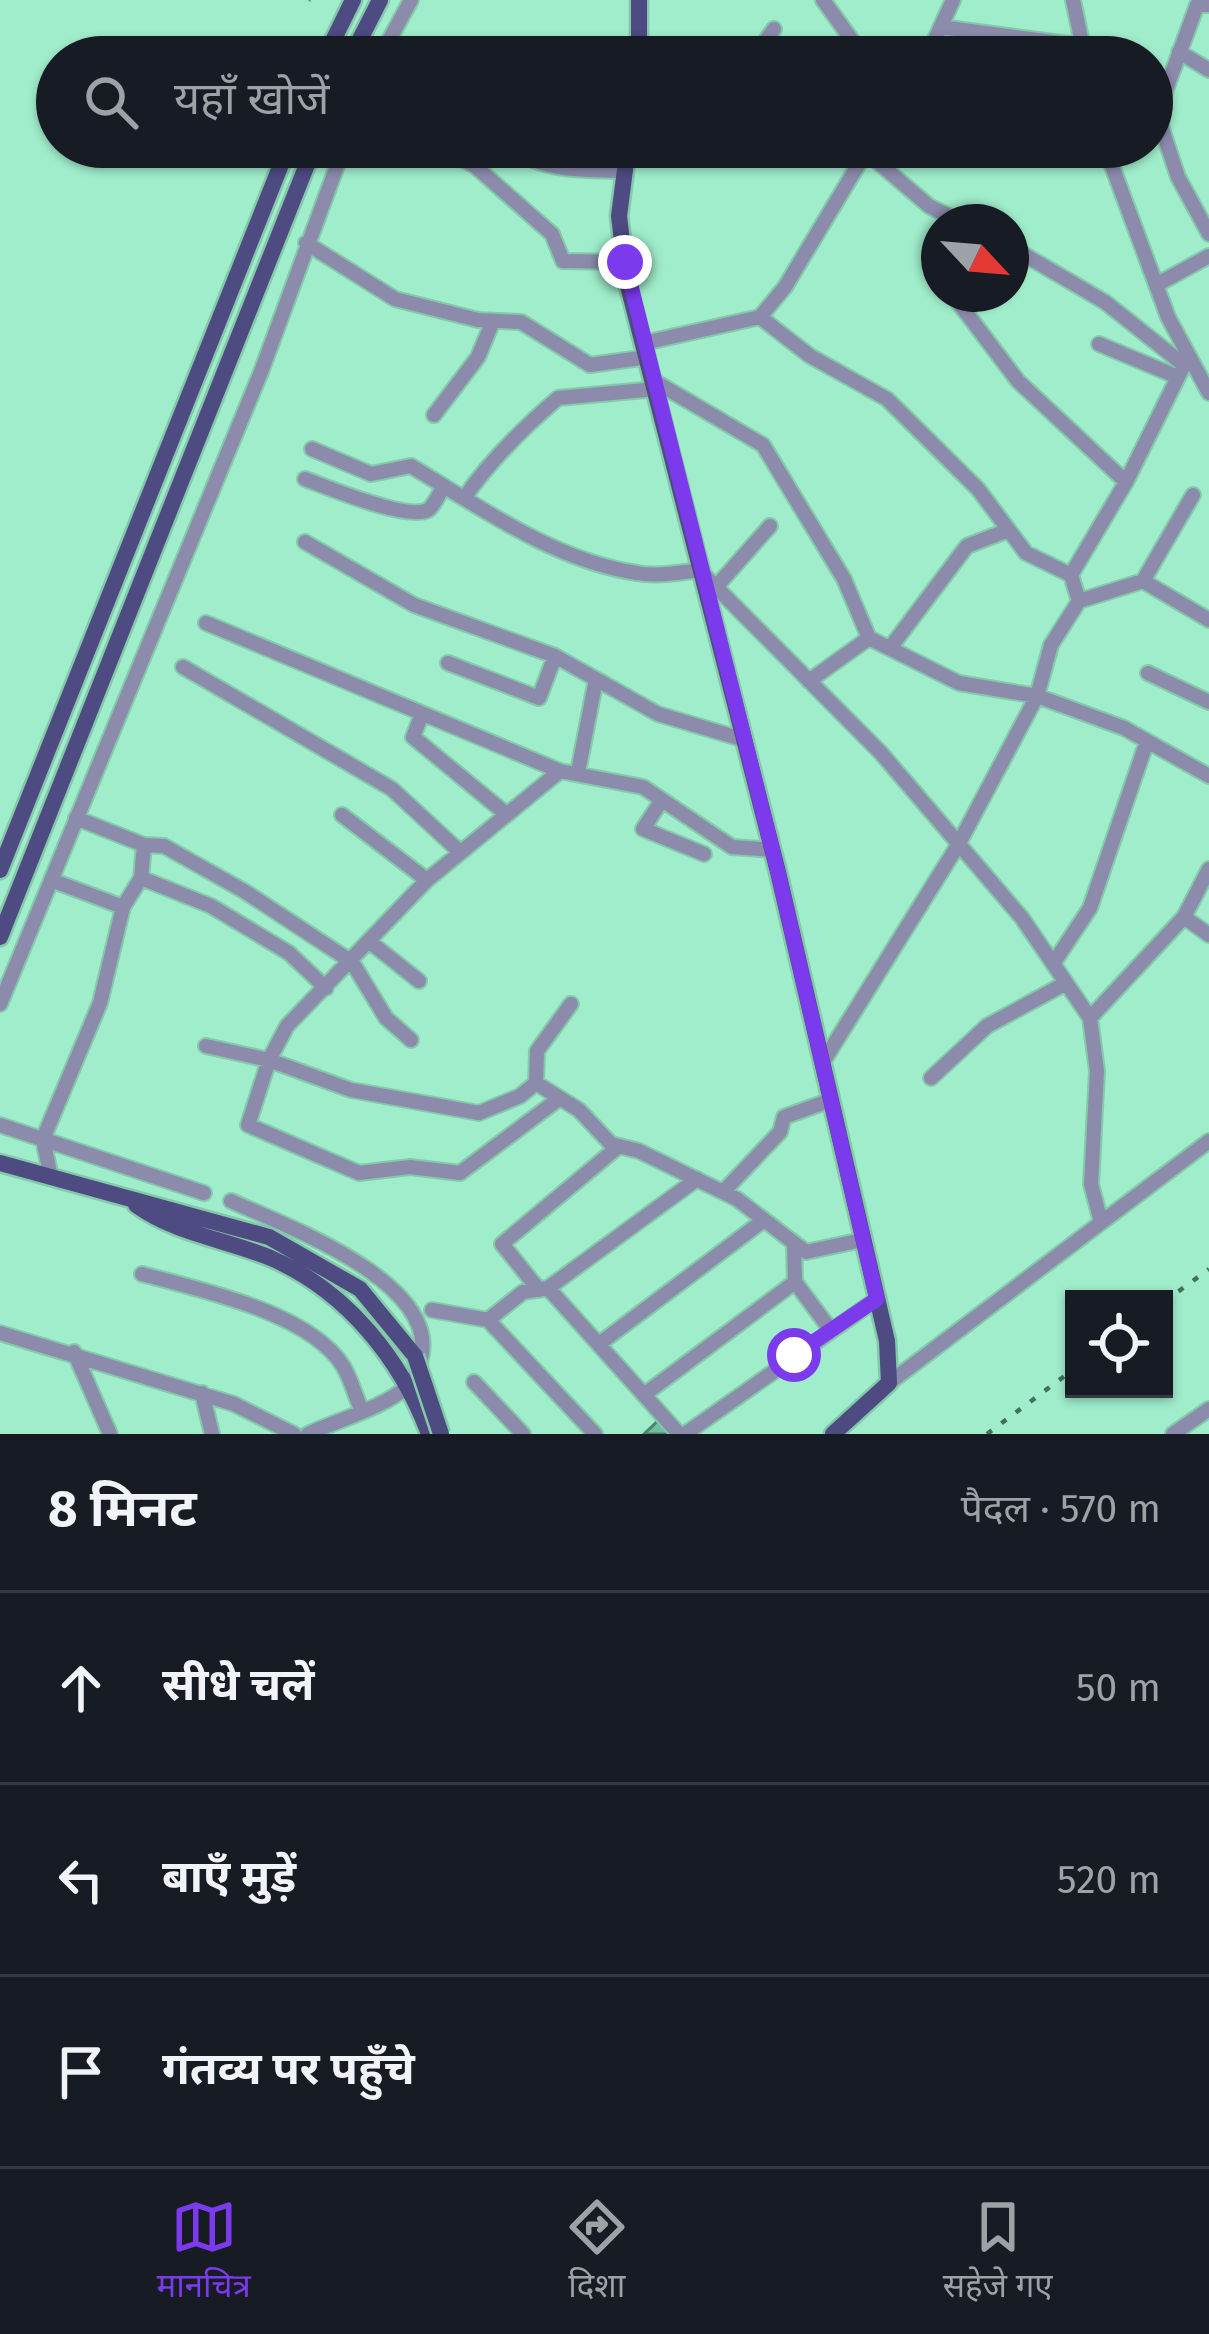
<!DOCTYPE html>
<html lang="hi">
<meta charset="utf-8">
<style>
:root{--surface:#171b24;--page:#20242c;--text:#f1f3f6;--muted:#9ea1a6;--line:#363941;--accent:#7c3aed}
body{margin:0;font-family:"Fira Sans","Noto Sans Devanagari",sans-serif;background:var(--page);color:var(--text)}
.controls{position:absolute;right:36px;bottom:36px;display:grid;overflow:hidden;border-radius:0px;box-shadow:0 3px 9px #0004}
.controls button{width:108px;height:108px;display:grid;place-items:center;padding:0;border:0;border-bottom:3px solid var(--line);background:var(--surface);color:var(--text);font:60px sans-serif}
.compass{position:absolute;left:921px;top:204px;width:108px;height:108px;border-radius:50%;background:var(--surface);box-shadow:0 3px 9px #0004;rotate:116deg}
.stop{position:absolute;width:36px;height:36px;margin:-27px;border:9px solid #7c3aed;border-radius:50%;background:#fff}
.stop.end{background:#7c3aed;border-color:#fff;box-shadow:0 3px 12px #0008}
.list{margin:0;padding:0;list-style:none}
h2{display:flex;justify-content:space-between;align-items:center;height:156px;margin:0;padding:0 48px;font-size:51px}
h2 small{font-size:39px;font-weight:400;color:var(--muted)}
.list li{display:grid;grid-template-columns:78px 1fr auto;gap:36px;align-items:center;box-sizing:border-box;height:192px;padding:0 48px;border-top:3px solid var(--line)}
.list b{display:block;font-size:45px;white-space:nowrap}
.list em{font-size:39px;font-style:normal;color:var(--muted)}
.icon{flex:none;width:66px;height:66px;fill:none;stroke:currentColor;stroke-width:2;stroke-linecap:round;stroke-linejoin:round}
.map{position:relative;flex:none;width:1209px;height:1434px;overflow:hidden}
.search{position:absolute;background:var(--surface);box-shadow:0 3px 9px #0004;left:36px;right:36px;top:36px;height:132px;display:flex;align-items:center;gap:30px;box-sizing:border-box;padding:0 42px;border-radius:66px;color:var(--muted);font-size:45px}
.sheet{height:732px;background:var(--surface)}
nav{display:flex;justify-content:space-around;align-items:center;box-sizing:border-box;height:168px;border-top:3px solid var(--line);background:var(--surface);font-size:33px;color:var(--muted)}
nav a{display:grid;justify-items:center;gap:6px}
nav .on{color:var(--accent)}
.map>svg:first-child{display:block}
.building{fill:#72be9e;stroke:#50856f;stroke-width:3}
.lines{fill:none;stroke-linecap:round;stroke-linejoin:round}
.minor-casing{stroke:#84c9ab;stroke-width:18}
.major-casing{stroke:#84c9ab;stroke-width:21}
.path{stroke:#558d76;stroke-width:3;stroke-dasharray:6 9;stroke-linecap:butt}
.minor{stroke:#8c8bac;stroke-width:14}
.major{stroke:#4e4a82;stroke-width:16}
.rail{stroke:#3f715d;stroke-width:4.5;stroke-dasharray:6 12;stroke-linecap:butt}
.major-bridge-casing{stroke:#84c9ab;stroke-width:21;stroke-linecap:butt}
.major-bridge{stroke:#4e4a82;stroke-width:16}
.route{stroke:#7c3aed;stroke-width:15}
</style>
<div class="map">
<svg width="1209" height="1434" viewBox="0 0 1209 1434">
<rect width="100%" height="100%" fill="#a0edcb"/>
<path class="building" d="M661,1418L673,1431L670,1434H644Z"/>
<g class="lines">
<defs>
<path id="minor" d="M823,0L864,57
M1073,0L1085,57
M1209,5H1197L1157,114L1178,177L1209,234
M941,27L1083,46
M1179,52L1209,70
M380,57L411,0
M754,57L774,29
M927,57L953,0
M1008,57L1011,39
M438,147L475,166L552,234L563,261L625,262
M508,147C545,172 581,170 625,171
M1105,147L1168,317L1209,393
M786,152L795,147
M866,152L929,206L961,222
M306,243L395,299L478,320L521,322L590,365L648,357
M1011,247L1105,302L1184,365L1189,360
M1156,285L1209,256
M952,294L1018,381L1126,482
M760,317L810,356L887,399L978,489L1026,553L1071,575
M644,343L760,317L785,287L869,147
M1099,344L1178,377
M654,381L763,445L844,579L869,638L959,683L1037,696L1124,728L1209,776
M434,415L478,357L493,321
M312,449L371,474L411,466C481,508 555,561 637,573C657,577 681,572 702,570
M305,479C327,487 407,521 428,510C434,506 440,492 444,486
M464,498C490,461 523,428 558,398L656,389
M305,542L414,605L555,656L658,714L745,740
M702,573L881,753L1022,918L1090,1018L1097,1071L1091,1184L1101,1222
M1143,581L1193,495
M716,587L770,526
M1079,601L1143,581L1209,620
M206,623L560,771L643,787L732,847L773,850
M890,648L967,546L1006,531
M448,663L539,698L555,656
M183,667L392,789L460,852
M1148,673L1209,702
M809,681L869,638
M422,714L413,737L505,813
M560,771L427,880L287,1026L269,1060L248,1125L359,1173L410,1167L460,1173L560,1098
M578,772L596,679
M662,800L643,829L704,854
M342,815L427,880
M76,818L144,845L164,846L244,891L352,962L386,1018L411,1040
M144,845L141,878L211,906L289,953L326,988
M51,880L123,907
M1184,917L1209,935
M370,942L419,981
M1053,964L1090,908L1147,741
M0,1004L261,372L344,147
M1090,1018L1184,917L1209,869
M206,1046L269,1060L351,1090L479,1113L520,1096L536,1083L579,1110L611,1144L639,1151L737,1199L806,1252L862,1240
M823,1062L958,845L1037,696L1051,645L1079,601L1071,575L1126,482L1184,365
M931,1078L987,1026L1066,983
M536,1083L537,1051L571,1004
M0,1125L204,1193
M51,1178L43,1139L100,1003L123,907L141,878
M723,1192L780,1132L784,1117L831,1100
M231,1201C283,1225 445,1283 420,1362C418,1370 415,1380 408,1386C383,1408 338,1420 308,1434
M142,1274C200,1290 309,1312 343,1366C351,1379 355,1395 361,1409
M795,1282L830,1329
M548,1288L679,1434
M539,1290L502,1244L619,1146
M432,1310L488,1320L595,1434
M488,1320L523,1292L548,1288L697,1179
M0,1333L234,1404L294,1434
M599,1344L764,1220
M74,1352L110,1434
M474,1382L523,1434
M889,1383L1209,1141
M202,1393L212,1434
M645,1394L795,1282L794,1243
M685,1434L877,1299
M1173,1434L1209,1409"/>
<path id="major" d="M325,57L353,0
M351,57L380,0
M639,57V0
M628,147L619,216L627,282L778,872L887,1341L889,1383L833,1434
M0,870L288,147
M0,937L314,147
M0,1163L269,1237L360,1289L415,1356
M136,1205C178,1235 226,1239 273,1259C347,1292 401,1359 429,1434"/>
</defs>
<use href="#minor" class="minor-casing"/>
<use href="#major" class="major-casing"/>
<path class="path" d="M309,1L310,0"/>
<use href="#minor" class="minor"/>
<use href="#major" class="major"/>
<path class="rail" d="M1164,1302L1209,1269
M987,1434L1074,1369"/>
<defs>
<path id="major-bridge" d="M415,1356L441,1434"/>
</defs>
<use href="#major-bridge" class="major-bridge-casing"/>
<use href="#major-bridge" class="major-bridge"/>
</g>
<g class="lines">
<path class="route" d="M625,262L778,872L877,1299L794,1355"/>
</g>
</svg>
<div class="controls">
<button><svg class="icon" aria-label="locate" viewBox="0 0 24 24"><circle cx="12" cy="12" r="6"/><path d="M12 2v4M12 18v4M2 12h4M18 12h4"/></svg></button>
</div>
<svg class="compass" viewBox="-18 -18 36 36"><path d="M0-13l5 13h-10z" fill="#e53935"/><path d="M0 13l5-13h-10z" fill="#9ea1a6"/></svg>
<div class="stop" style="left:794px;top:1355px"></div>
<div class="stop end" style="left:625px;top:262px"></div>
<div class="search"><svg class="icon" aria-label="search" viewBox="0 0 24 24"><circle cx="10" cy="10" r="6"/><path d="M15 15l6 6"/></svg>यहाँ खोजें</div>
</div>
<section class="sheet">
<h2>8 मिनट<small>पैदल · 570 m</small></h2>
<ul class="list">
<li><svg class="icon" aria-label="ahead" viewBox="0 0 24 24"><path d="M12 20V5M6 11l6-6 6 6"/></svg><div><b>सीधे चलें</b></div><em>50 m</em></li>
<li><svg class="icon" aria-label="left" viewBox="0 0 24 24"><path d="M17 20v-9H6M10 6l-5 5 5 5"/></svg><div><b>बाएँ मुड़ें</b></div><em>520 m</em></li>
<li><svg class="icon" aria-label="arrive" viewBox="0 0 24 24"><path d="M6 21V4h12l-3 4 3 4H6"/></svg><div><b>गंतव्य पर पहुँचे</b></div></li>
</ul>
</section>
<nav>
<a class="on"><svg class="icon" aria-label="map" viewBox="0 0 24 24"><path d="M3 6l6-2 6 2 6-2v14l-6 2-6-2-6 2zM9 4v14M15 6v14"/></svg>मानचित्र</a>
<a><svg class="icon" aria-label="directions" viewBox="0 0 24 24"><path d="M12 3l9 9-9 9-9-9zM9 14v-3h6M13 9l2 2-2 2"/></svg>दिशा</a>
<a><svg class="icon" aria-label="saved" viewBox="0 0 24 24"><path d="M7 4h10v16l-5-4-5 4z"/></svg>सहेजे गए</a>
</nav>
